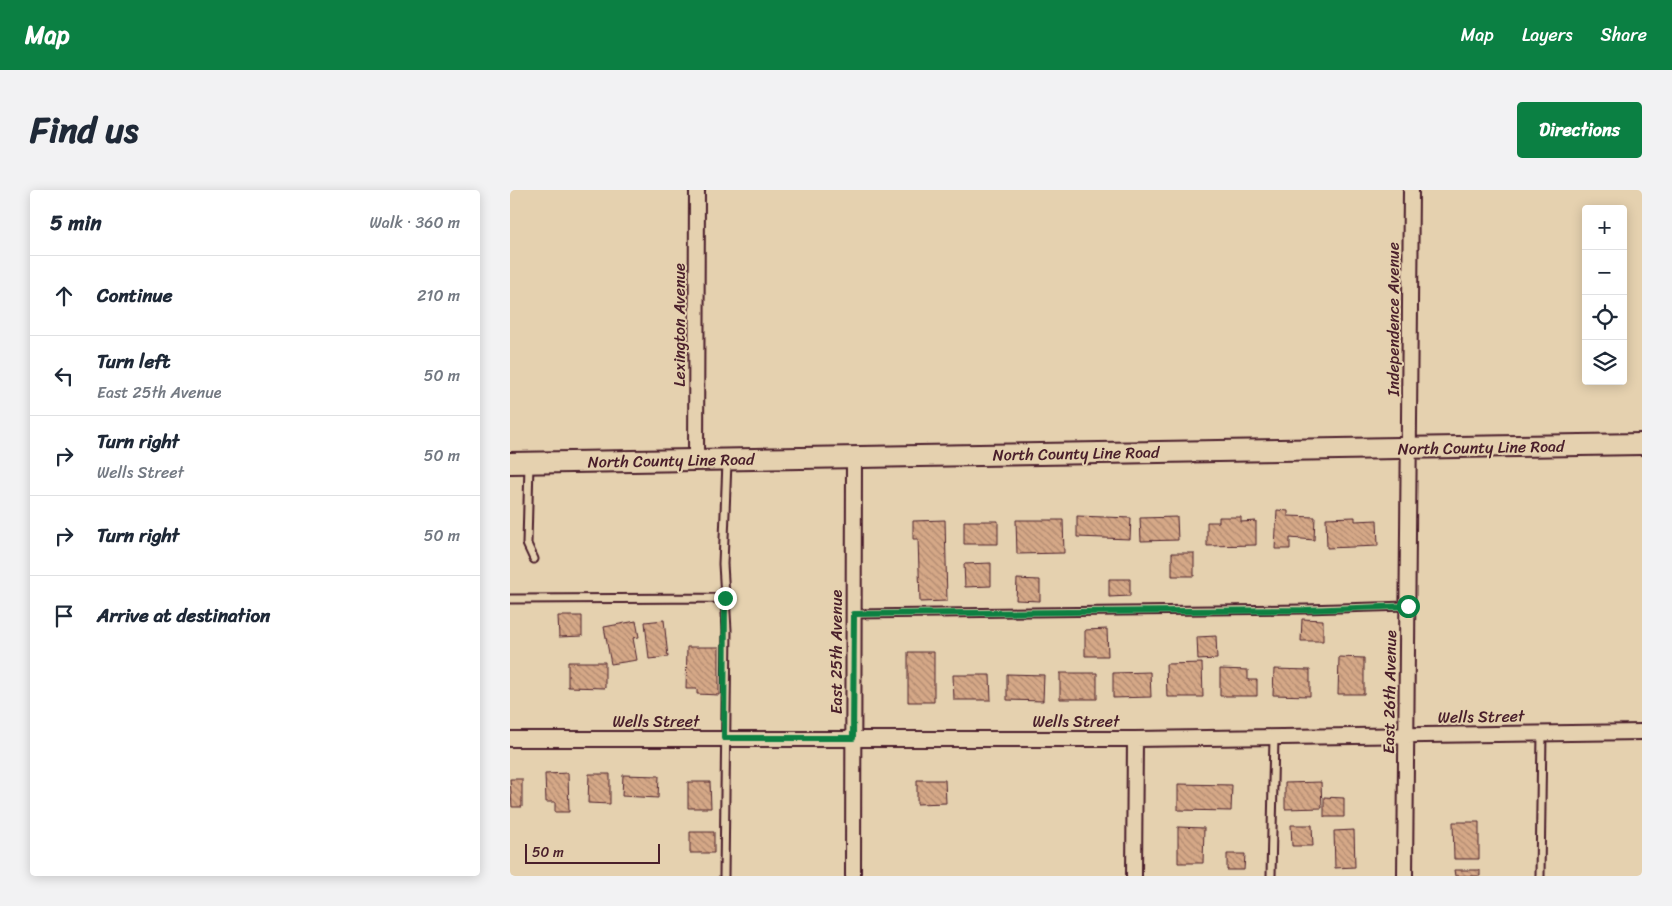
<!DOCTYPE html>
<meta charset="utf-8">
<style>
:root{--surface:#fff;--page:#f2f2f3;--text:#1f2937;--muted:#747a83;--line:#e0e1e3;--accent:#0b8043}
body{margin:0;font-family:Sriracha,sans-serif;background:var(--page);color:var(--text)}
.controls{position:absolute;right:15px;top:15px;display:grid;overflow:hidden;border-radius:5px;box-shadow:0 2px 12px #0003}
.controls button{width:45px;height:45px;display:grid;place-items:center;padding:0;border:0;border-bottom:1px solid var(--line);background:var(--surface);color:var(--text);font:25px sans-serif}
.scale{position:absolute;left:15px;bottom:12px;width:135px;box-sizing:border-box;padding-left:5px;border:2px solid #4a1f2b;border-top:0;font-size:14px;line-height:18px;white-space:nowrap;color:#4a1f2b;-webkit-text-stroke:4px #e5d1af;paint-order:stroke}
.stop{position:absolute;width:15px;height:15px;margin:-11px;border:4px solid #0b8043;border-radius:50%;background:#fff}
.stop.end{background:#0b8043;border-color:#fff;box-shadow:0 1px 5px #0008}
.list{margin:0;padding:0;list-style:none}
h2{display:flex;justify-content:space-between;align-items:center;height:65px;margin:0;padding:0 20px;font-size:21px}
h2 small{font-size:16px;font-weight:400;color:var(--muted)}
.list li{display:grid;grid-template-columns:32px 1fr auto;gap:15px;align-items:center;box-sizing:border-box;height:80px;padding:0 20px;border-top:1px solid var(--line)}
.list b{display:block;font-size:19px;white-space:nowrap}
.list p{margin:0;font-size:16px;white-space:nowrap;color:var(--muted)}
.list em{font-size:16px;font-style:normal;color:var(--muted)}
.icon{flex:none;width:28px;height:28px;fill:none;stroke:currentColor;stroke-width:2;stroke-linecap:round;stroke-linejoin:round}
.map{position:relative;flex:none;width:1132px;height:686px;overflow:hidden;border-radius:5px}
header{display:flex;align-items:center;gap:30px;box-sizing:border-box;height:70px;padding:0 25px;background:var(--accent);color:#fff}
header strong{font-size:24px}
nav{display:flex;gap:28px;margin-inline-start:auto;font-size:18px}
.intro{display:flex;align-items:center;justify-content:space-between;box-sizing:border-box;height:120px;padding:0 30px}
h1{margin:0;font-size:35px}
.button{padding:12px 22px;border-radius:5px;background:var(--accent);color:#fff;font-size:18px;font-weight:700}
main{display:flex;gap:30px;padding:0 30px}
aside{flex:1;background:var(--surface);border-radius:5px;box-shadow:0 2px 12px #0003}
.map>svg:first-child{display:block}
.building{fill:url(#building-back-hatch);stroke:#4a1f2b}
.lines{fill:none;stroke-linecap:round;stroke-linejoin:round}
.lane-casing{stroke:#4a1f2b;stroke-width:11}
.street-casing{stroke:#4a1f2b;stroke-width:18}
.secondary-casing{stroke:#4a1f2b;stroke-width:24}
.lane{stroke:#e5d1af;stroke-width:7}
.street{stroke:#e5d1af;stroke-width:14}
.secondary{stroke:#e5d1af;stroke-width:20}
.route{stroke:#0b8043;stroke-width:6}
.labels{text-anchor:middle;stroke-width:4;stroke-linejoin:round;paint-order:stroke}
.street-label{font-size:16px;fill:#4a1f2b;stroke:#e5d1af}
</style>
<header>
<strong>Map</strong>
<nav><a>Map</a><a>Layers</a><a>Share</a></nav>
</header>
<div class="intro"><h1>Find us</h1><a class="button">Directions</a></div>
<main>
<aside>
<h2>5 min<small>Walk · 360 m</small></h2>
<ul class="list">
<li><svg class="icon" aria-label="ahead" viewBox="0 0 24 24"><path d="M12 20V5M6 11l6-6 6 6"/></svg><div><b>Continue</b></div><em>210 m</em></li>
<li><svg class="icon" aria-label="left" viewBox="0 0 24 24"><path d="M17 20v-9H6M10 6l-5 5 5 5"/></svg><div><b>Turn left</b><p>East 25th Avenue</p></div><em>50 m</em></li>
<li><svg class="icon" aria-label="right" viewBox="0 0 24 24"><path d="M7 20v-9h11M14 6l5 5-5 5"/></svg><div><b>Turn right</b><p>Wells Street</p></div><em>50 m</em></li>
<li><svg class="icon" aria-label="right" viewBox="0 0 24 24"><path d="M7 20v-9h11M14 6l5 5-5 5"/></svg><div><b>Turn right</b></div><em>50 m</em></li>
<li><svg class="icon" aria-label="arrive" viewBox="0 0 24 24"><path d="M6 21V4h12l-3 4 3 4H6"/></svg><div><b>Arrive at destination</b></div></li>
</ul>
</aside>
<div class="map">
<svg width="1132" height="686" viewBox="0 0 1132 686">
<defs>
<pattern id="building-back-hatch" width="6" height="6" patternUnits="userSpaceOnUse" patternTransform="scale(1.25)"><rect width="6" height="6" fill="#d5a887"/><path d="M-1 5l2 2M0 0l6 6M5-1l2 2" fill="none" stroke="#af886f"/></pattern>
</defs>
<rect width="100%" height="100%" fill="#e5d1af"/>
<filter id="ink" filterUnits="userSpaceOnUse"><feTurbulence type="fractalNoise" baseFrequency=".02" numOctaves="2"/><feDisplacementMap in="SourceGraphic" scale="10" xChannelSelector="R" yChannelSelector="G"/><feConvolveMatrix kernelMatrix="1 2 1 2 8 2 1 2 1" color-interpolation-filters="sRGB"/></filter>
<g filter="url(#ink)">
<path class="building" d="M767,320L778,321V326L805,327L804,350L780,348V359H765Z
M567,326L621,328L620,349L567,347Z
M667,327L668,350L631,351L630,328Z
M709,327H731V332L746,331V355L697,356V332H709Z
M845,327V331L867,330L868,356L817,358L816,328Z
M435,330L437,411L410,412L408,349H403V331Z
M506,330H553L554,363L507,364Z
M454,331H488V354H454Z
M662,363H684V386H662Z
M481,373V396L455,397L454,374Z
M507,389L530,390V411L506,410Z
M599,389H620V406L599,407Z
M48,426H72V446L49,447Z
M792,429L813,430V451H791Z
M154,430L158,467L139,469L135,432Z
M126,431L129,447L123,448L127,470L101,474L94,437Z
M597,439L598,466H575V440Z
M706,446L707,469L688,470L687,447Z
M177,457H209V505L187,504V499H176Z
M398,462H424V512H398Z
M829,467L854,468V504H828Z
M58,472H95V498L58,497Z
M692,473L693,507H657L656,474Z
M710,479L738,480V490H747V506H710Z
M764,479L800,480V506L763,505Z
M640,482L641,507L603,508V483Z
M550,483H587V509H550Z
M497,484L534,485L533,511L497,510Z
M443,485H480L481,510H444Z
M58,583L59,622H45V612H36L35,584Z
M79,584H100V614L78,613Z
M113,585L149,586L148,608L112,606Z
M0,589H12V617H2Z
M407,590H435L436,613L407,614Z
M178,592H200L201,618H178Z
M811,592L812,618L775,619V593Z
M668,594L722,595L721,621L668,620Z
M814,607L834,608V627H814Z
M943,632H969V669H944Z
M781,635H802L803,656H782Z
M668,637L694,638L693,673H668Z
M844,640L845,677L825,678L824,641Z
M180,642H204V663H180Z
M717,664H735L734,680H717Z
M944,680H970V686H945Z"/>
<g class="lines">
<defs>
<path id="lane" d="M19,273L17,354L24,369
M0,409L215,408
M344,424L795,419L898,416
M214,686L217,440L213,374L217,272
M761,686L764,547
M1030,686L1032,543"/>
<path id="street" d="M186,270L187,0
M0,549H625L1132,542
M343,686L344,267
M624,686L625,549
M895,686L901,0"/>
<path id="secondary" d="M0,273L1132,254"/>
</defs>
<use href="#lane" class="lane-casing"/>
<use href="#street" class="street-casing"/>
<use href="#secondary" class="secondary-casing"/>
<use href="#lane" class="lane"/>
<use href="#street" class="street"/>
<use href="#secondary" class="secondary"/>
</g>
</g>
<g class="lines" filter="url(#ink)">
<path class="route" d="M215,408L214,548H343L344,424L795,420L898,416"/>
</g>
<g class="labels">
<g class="street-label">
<text transform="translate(883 129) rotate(-90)" y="6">Independence Avenue</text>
<text transform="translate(169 135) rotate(-90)" y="6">Lexington Avenue</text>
<text transform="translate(971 257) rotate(-1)" y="6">North County Line Road</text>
<text transform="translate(566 263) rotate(-1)" y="6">North County Line Road</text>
<text transform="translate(161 270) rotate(-1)" y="6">North County Line Road</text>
<text transform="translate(326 462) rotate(-90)" y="6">East 25th Avenue</text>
<text transform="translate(879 502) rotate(-89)" y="6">East 26th Avenue</text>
<text transform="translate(971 526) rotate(-1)" y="6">Wells Street</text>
<text x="146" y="537">Wells Street</text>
<text x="566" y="537">Wells Street</text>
</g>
</g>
</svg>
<div class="controls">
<button>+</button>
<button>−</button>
<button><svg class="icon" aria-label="locate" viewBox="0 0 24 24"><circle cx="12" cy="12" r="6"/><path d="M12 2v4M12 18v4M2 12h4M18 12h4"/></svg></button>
<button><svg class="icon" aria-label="layers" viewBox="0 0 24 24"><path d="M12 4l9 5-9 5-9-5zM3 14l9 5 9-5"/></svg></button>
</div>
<div class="scale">50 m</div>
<div class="stop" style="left:898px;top:416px"></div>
<div class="stop end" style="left:215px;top:408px"></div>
</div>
</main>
